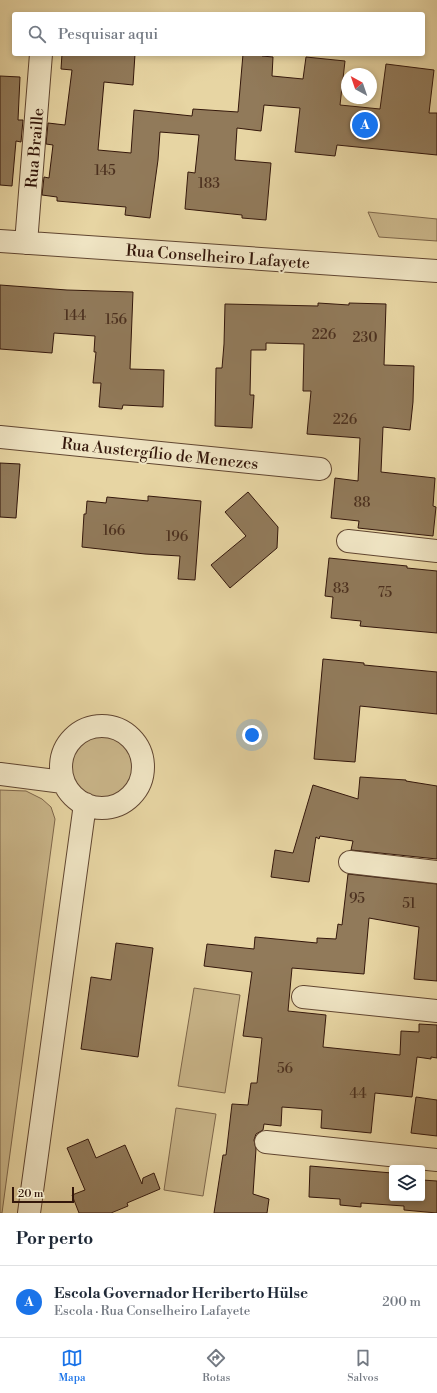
<!DOCTYPE html>
<html lang="pt">
<meta charset="utf-8">
<style>
:root{--surface:#fff;--page:#f6f6f7;--text:#1f2937;--muted:#747a83;--line:#e0e1e3;--accent:#1a73e8}
body{margin:0;font-family:"Libre Bodoni",serif;background:var(--page);color:var(--text)}
.controls{position:absolute;right:12px;bottom:12px;display:grid;overflow:hidden;border-radius:4px;box-shadow:0 2px 6px #0003}
.controls button{width:36px;height:36px;display:grid;place-items:center;padding:0;border:0;border-bottom:1px solid var(--line);background:var(--surface);color:var(--text);font:20px sans-serif}
.compass{position:absolute;left:341px;top:68px;width:36px;height:36px;border-radius:50%;background:var(--surface);box-shadow:0 2px 6px #0003;rotate:320deg}
.scale{position:absolute;left:12px;bottom:10px;width:62px;box-sizing:border-box;padding-left:4px;border:2px solid #34170b;border-top:0;font-size:11px;line-height:14px;white-space:nowrap;color:#34170b;-webkit-text-stroke:3px #efe4c3;paint-order:stroke}
.you{position:absolute;left:252px;top:735px;width:14px;height:14px;margin:-10px;border:3px solid #fff;border-radius:50%;background:#1a73e8;box-shadow:0 0 0 6px #1a73e833}
.badge{display:grid;place-items:center;width:26px;height:26px;border-radius:50%;background:var(--accent);color:#fff;font-size:13px;font-weight:700}
.pin{position:absolute;translate:-50% -50%;border:2px solid #fff;box-shadow:0 1px 4px #0006}
.list{margin:0;padding:0;list-style:none}
h2{display:flex;justify-content:space-between;align-items:center;height:52px;margin:0;padding:0 16px;font-size:17px}
h2 small{font-size:13px;font-weight:400;color:var(--muted)}
.list li{display:grid;grid-template-columns:26px 1fr auto;gap:12px;align-items:center;box-sizing:border-box;height:72px;padding:0 16px;border-top:1px solid var(--line)}
.list b{display:block;font-size:15px;white-space:nowrap}
.list p{margin:0;font-size:13px;white-space:nowrap;color:var(--muted)}
.list em{font-size:13px;font-style:normal;color:var(--muted)}
.icon{flex:none;width:22px;height:22px;fill:none;stroke:currentColor;stroke-width:2;stroke-linecap:round;stroke-linejoin:round}
.map{position:relative;flex:none;width:437px;height:1213px;overflow:hidden}
.search{position:absolute;background:var(--surface);box-shadow:0 2px 6px #0003;left:12px;right:12px;top:12px;height:44px;display:flex;align-items:center;gap:10px;box-sizing:border-box;padding:0 14px;border-radius:4px;color:var(--muted);font-size:15px}
.sheet{height:124px;background:var(--surface)}
nav{display:flex;justify-content:space-around;align-items:center;box-sizing:border-box;height:56px;border-top:1px solid var(--line);background:var(--surface);font-size:11px;color:var(--muted)}
nav a{display:grid;justify-items:center;gap:2px}
nav .on{color:var(--accent)}
.map>svg:first-child{display:block}
.green{fill:#c9b589;stroke:#7e664a}
.building{fill:#917a5a;stroke:#34170b}
.lines{fill:none;stroke-linecap:round;stroke-linejoin:round}
.minor-casing{stroke:#614631;stroke-width:24}
.minor{stroke:#efe4c3;stroke-width:22}
.labels{text-anchor:middle;stroke-width:4;stroke-linejoin:round;paint-order:stroke}
.number-label{font-size:14px;fill:#4b301f}
.street-label{font-size:16px;fill:#34170b;stroke:#efe4c3}
</style>
<div class="map">
<svg width="437" height="1213" viewBox="0 0 437 1213">
<rect width="100%" height="100%" fill="#e7d5a3"/>
<filter id="stains"><feTurbulence type="fractalNoise" baseFrequency=".005" numOctaves="4"/><feColorMatrix values="0 0 0 0 .2 0 0 0 0 .09 0 0 0 0 .02 0 0 0 .5 -.17"/></filter>
<radialGradient id="worn" r=".72"><stop offset=".6" stop-color="#630" stop-opacity="0"/><stop offset="1" stop-color="#630" stop-opacity=".3"/></radialGradient>
<path class="green" d="M368,212L437,219V241L379,237Z
M68 767a34 34 0 1 1 68 0a34 34 0 1 1-68 0Z
M0,790L26,791L42,799L51,807L55,819L2,1213H0Z
M194,988L240,995L225,1093L178,1086Z
M176,1108L216,1114L203,1196L164,1190Z"/>
<path class="building" d="M62,54H135L133,85L104,82L98,150L131,153L134,110L192,116L193,109L238,112L243,54H262V56L273,57L272,76L303,79L306,57L345,61L340,105L380,109L386,64L434,70L429,113H437V155L337,145L335,156L295,152L300,108L264,105L261,131L237,128L235,160L271,163L266,220L242,218V215L185,209L188,172L195,173L199,135L160,132L158,160L150,218L125,215L126,207L57,201V197L42,195L44,177L49,178L53,145L46,144L48,123L65,125L72,70L61,69Z
M0,76L20,77L18,120H23L21,142L16,141L12,186L0,185Z
M0,285L67,290L133,292L130,369L164,370L163,407L123,405L122,409L99,407L101,383H93L96,352H94L95,336L54,333L52,353L0,349Z
M318,303L349,305V303L386,304L384,365L414,366L413,402L410,430L383,427L381,472L435,478L433,506L436,507L433,536L358,528L359,521L331,518L335,478L358,481L360,438L307,434L311,391H303L304,344L266,343V350H251L250,395H254L252,428L215,426L216,368H222L224,344L225,304L318,306Z
M0,463L20,464L16,518L0,517Z
M248,492L278,527L277,548L230,588L211,565L246,536L225,512Z
M148,496L201,501L195,580L178,579L180,556L145,554L82,547L84,514H86L87,501L106,503L107,497L148,501Z
M329,558L407,566V568L437,571V633L360,626L361,621L331,618L333,597L325,596Z
M323,659L364,663V665L437,672V714L360,706L355,762L314,759Z
M360,777L406,780V781L437,786V859L351,850L353,841L320,836L319,839L316,837L309,882L271,877L275,850L293,853L313,785L358,799Z
M348,874L437,884V981L414,979L419,927L369,918L364,974L292,968L288,1011L326,1015L323,1047L400,1055L401,1031L419,1032V1024L437,1025V1058L431,1057V1059L417,1057L412,1097L375,1093L371,1133L321,1128L322,1110L282,1107L281,1126L264,1124L263,1130L256,1134L254,1140L256,1149L253,1194L269,1199L267,1213H214L223,1155H226L232,1104L248,1105L251,1083H257L262,1038L243,1036L252,972L204,966L207,944L254,949L255,937L317,943V938L336,939L338,924L342,925Z
M116,943L153,948L138,1057L81,1049L91,977L111,980Z
M416,1097L437,1100V1136L411,1133Z
M88,1139L96,1158L125,1145L142,1184L143,1178L154,1173L160,1189L127,1203L128,1206L111,1213H79L72,1195L85,1190L67,1148Z
M310,1166L392,1173V1198H422V1180L437,1181V1213L404,1210V1206L361,1203V1207L340,1205V1199L309,1197Z"/>
<g class="lines">
<defs>
<path id="minor" d="M0,241L437,271
M26,243L41,54
M0,437L320,469
M348,541L437,551
M61 767a41 41 0 1 1 82 0a41 41 0 1 1-82 0Z
M0,774L63,782
M350,862L437,872
M303,997L437,1011
M266,1142L437,1160
M29,1213L85,804"/>
</defs>
<use href="#minor" class="minor-casing"/>
<use href="#minor" class="minor"/>
</g>
<g class="labels">
<g class="number-label">
<text x="105" y="175">145</text>
<text x="209" y="188">183</text>
<text x="75" y="320">144</text>
<text x="116" y="324">156</text>
<text x="324" y="339">226</text>
<text x="365" y="342">230</text>
<text x="345" y="424">226</text>
<text x="362" y="507">88</text>
<text x="114" y="535">166</text>
<text x="177" y="541">196</text>
<text x="341" y="593">83</text>
<text x="385" y="597">75</text>
<text x="357" y="903">95</text>
<text x="409" y="908">51</text>
<text x="285" y="1073">56</text>
<text x="358" y="1098">44</text>
</g>
<g class="street-label">
<text transform="translate(34 148) rotate(-85)" y="6">Rua Braille</text>
<text transform="translate(218 256) rotate(4)" y="6">Rua Conselheiro Lafayete</text>
<text transform="translate(160 453) rotate(6)" y="6">Rua Austergílio de Menezes</text>
</g>
</g>
<rect width="100%" height="100%" filter="url(#stains)"/>
<rect width="100%" height="100%" fill="url(#worn)"/>
</svg>
<div class="controls">
<button><svg class="icon" aria-label="layers" viewBox="0 0 24 24"><path d="M12 4l9 5-9 5-9-5zM3 14l9 5 9-5"/></svg></button>
</div>
<svg class="compass" viewBox="-18 -18 36 36"><path d="M0-13l5 13h-10z" fill="#e53935"/><path d="M0 13l5-13h-10z" fill="#747a83"/></svg>
<div class="scale">20 m</div>
<div class="you"></div>
<div class="pin badge" style="left:365px;top:125px">A</div>
<div class="search"><svg class="icon" aria-label="search" viewBox="0 0 24 24"><circle cx="10" cy="10" r="6"/><path d="M15 15l6 6"/></svg>Pesquisar aqui</div>
</div>
<section class="sheet">
<h2>Por perto<small></small></h2>
<ul class="list">
<li><span class="badge">A</span><div><b>Escola Governador Heriberto Hülse</b><p>Escola · Rua Conselheiro Lafayete</p></div><em>200 m</em></li>
</ul>
</section>
<nav>
<a class="on"><svg class="icon" aria-label="map" viewBox="0 0 24 24"><path d="M3 6l6-2 6 2 6-2v14l-6 2-6-2-6 2zM9 4v14M15 6v14"/></svg>Mapa</a>
<a><svg class="icon" aria-label="directions" viewBox="0 0 24 24"><path d="M12 3l9 9-9 9-9-9zM9 14v-3h6M13 9l2 2-2 2"/></svg>Rotas</a>
<a><svg class="icon" aria-label="saved" viewBox="0 0 24 24"><path d="M7 4h10v16l-5-4-5 4z"/></svg>Salvos</a>
</nav>
